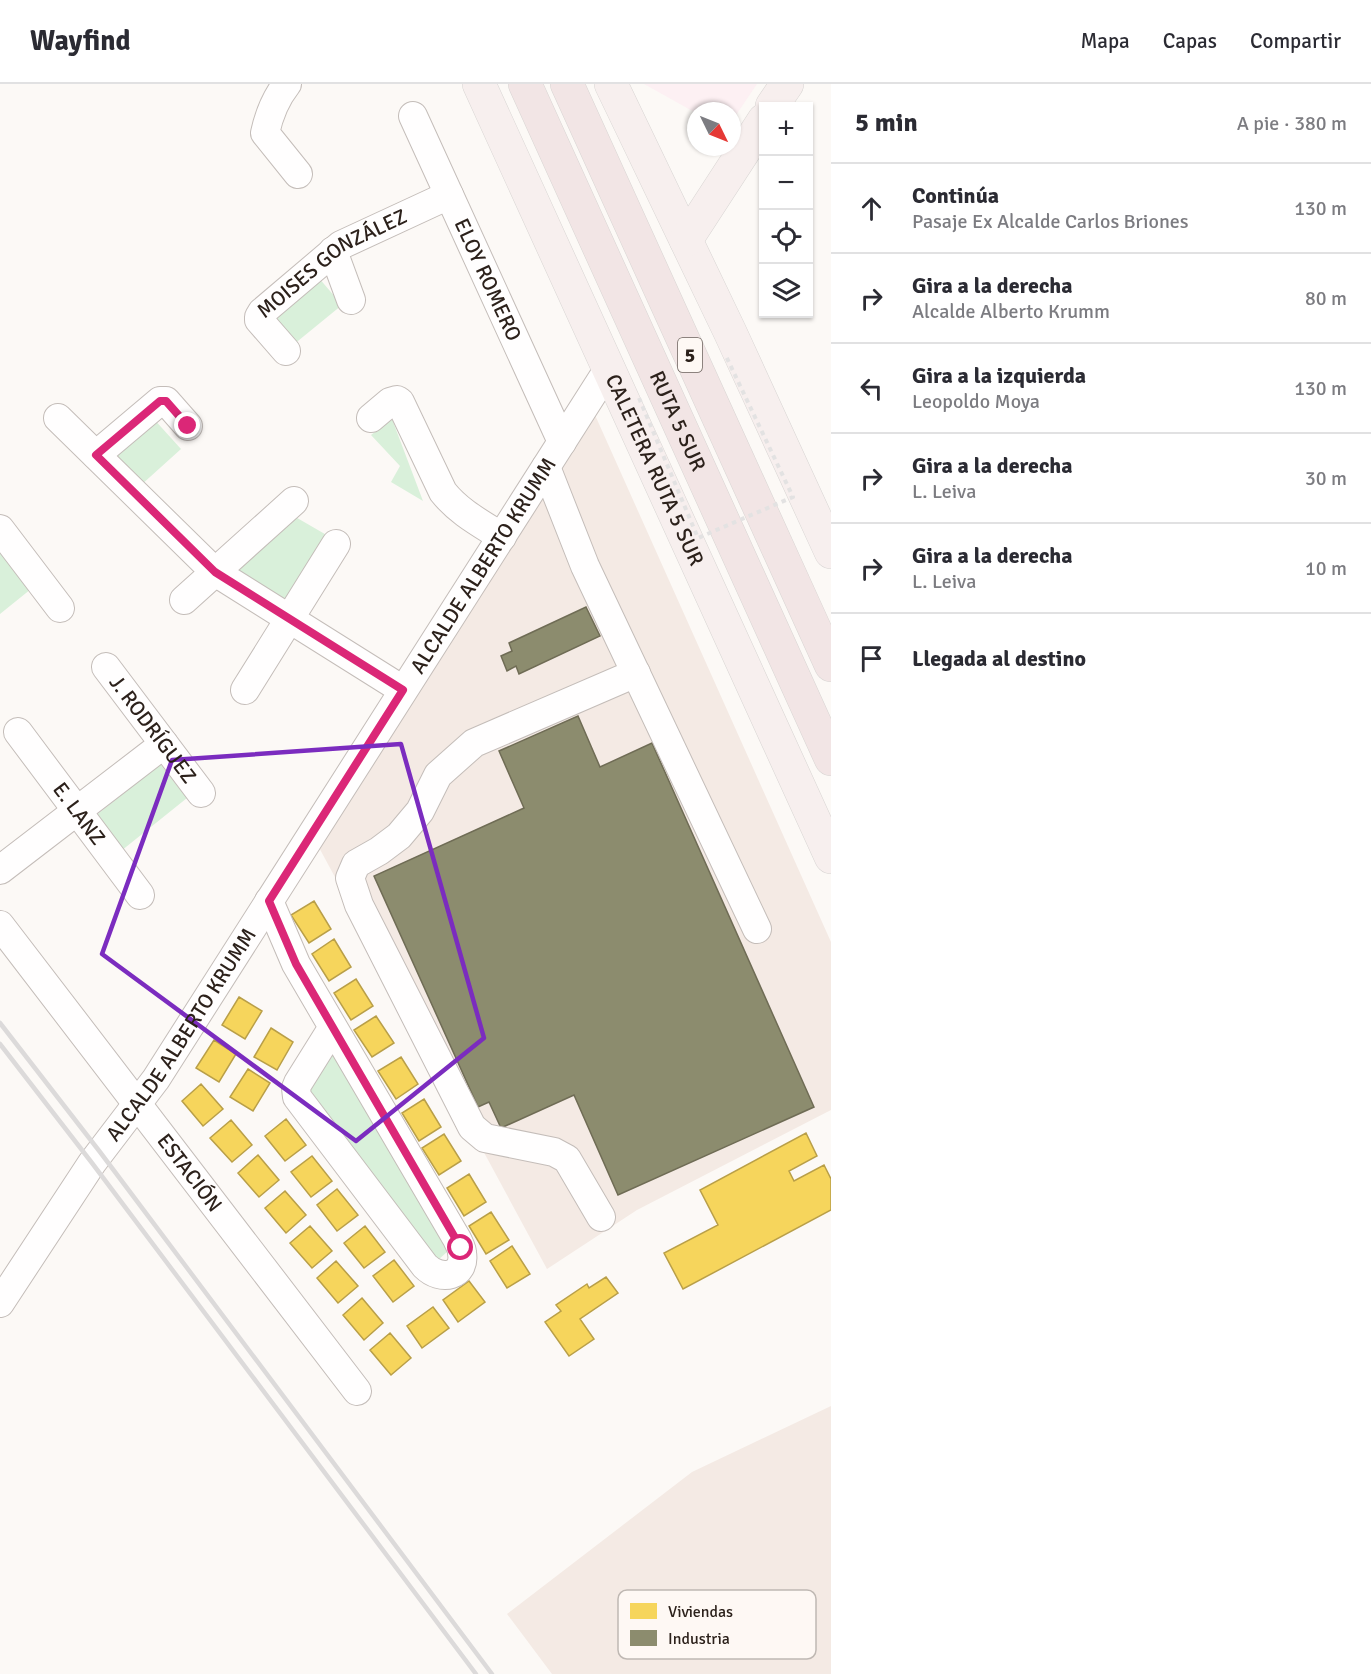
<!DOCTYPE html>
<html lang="es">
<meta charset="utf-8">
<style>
:root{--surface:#fff;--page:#f2f2f3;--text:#2b2b33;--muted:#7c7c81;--line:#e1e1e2}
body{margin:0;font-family:Signika,sans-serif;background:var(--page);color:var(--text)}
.controls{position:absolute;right:18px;top:18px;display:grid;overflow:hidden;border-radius:0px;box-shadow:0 2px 4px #0004}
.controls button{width:54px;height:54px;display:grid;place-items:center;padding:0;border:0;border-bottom:2px solid var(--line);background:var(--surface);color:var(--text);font:30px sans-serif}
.compass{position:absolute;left:687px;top:18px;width:54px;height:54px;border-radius:50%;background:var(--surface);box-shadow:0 2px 4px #0004;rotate:133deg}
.stop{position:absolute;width:18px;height:18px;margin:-14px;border:4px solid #db2777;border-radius:50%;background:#fff}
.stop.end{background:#db2777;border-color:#fff;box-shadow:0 2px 6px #0008}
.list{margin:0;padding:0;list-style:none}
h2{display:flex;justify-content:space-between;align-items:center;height:78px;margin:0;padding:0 24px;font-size:26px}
h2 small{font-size:20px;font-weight:400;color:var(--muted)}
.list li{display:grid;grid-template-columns:39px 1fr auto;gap:18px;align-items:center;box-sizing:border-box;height:90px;padding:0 24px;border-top:2px solid var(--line)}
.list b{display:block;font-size:22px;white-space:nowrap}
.list p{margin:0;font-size:20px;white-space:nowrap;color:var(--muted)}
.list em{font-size:20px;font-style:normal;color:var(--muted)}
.icon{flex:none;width:33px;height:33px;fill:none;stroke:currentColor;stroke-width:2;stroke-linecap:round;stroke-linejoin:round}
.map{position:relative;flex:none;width:831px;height:1590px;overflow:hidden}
header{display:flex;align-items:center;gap:36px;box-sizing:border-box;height:84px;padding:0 30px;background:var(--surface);border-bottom:2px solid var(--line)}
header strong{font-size:28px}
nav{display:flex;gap:33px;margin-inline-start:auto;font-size:21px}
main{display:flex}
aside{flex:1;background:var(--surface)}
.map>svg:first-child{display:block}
.built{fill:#f4eae4}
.education{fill:#fdf0f3}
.green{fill:#d9f0da}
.homes{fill:#f6d55c;stroke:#b99f48;stroke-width:1.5}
.industry{fill:#8c8c6e;stroke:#6f6c55;stroke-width:1.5}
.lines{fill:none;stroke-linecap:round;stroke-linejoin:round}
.minor-casing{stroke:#c4bdb9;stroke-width:30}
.major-casing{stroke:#d8d5d3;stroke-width:34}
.highway-casing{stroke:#d8d5d3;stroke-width:34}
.minor{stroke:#fffefe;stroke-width:28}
.major{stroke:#f7efee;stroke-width:33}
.highway{stroke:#f2e5e5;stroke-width:33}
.rail{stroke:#dcdada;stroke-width:4.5}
.path-bridge{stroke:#e3e2e2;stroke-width:4;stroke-dasharray:4.5 4.5;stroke-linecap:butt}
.route{stroke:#db2777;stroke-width:8}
.marked{fill:none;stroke:#7b2cbf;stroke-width:4.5;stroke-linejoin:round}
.labels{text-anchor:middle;stroke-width:6;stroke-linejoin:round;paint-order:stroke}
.shield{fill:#fef8f4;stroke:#6b625c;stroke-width:1.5}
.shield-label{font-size:20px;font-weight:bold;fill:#2c211b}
.street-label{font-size:21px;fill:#2c211b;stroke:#fef8f4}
.key{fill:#fef8f4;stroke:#bfb8b3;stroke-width:1.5}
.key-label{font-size:16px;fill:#2c211b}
</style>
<header>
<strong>Wayfind</strong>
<nav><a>Mapa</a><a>Capas</a><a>Compartir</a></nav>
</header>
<main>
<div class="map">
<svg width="831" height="1590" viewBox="0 0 831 1590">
<rect width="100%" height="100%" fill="#fcf9f6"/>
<path class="built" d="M595,331L831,858V1026L637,1126L547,1185L316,758Z
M831,1322V1590H552L507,1530L692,1388Z"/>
<path class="education" d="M644,0H757L732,37V27H696V29Z"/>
<path class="green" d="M318,193L342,221L293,261L270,233Z
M152,333L181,365L140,402L111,370Z
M392,335L423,417L391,398L400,382L371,351Z
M292,431L330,453L287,521L233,482Z
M0,466L31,505L0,530Z
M160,680L187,714L121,767L94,733Z
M334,961L448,1167L437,1177L306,1005Z"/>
<path class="homes" d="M314,817L331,845L309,859L291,831Z
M334,855L351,883L329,897L312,870Z
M356,895L373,922L351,936L334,909Z
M239,913L262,927L245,955L222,941Z
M376,932L394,959L372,973L354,946Z
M271,944L293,958L277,986L254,973Z
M214,956L236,970L219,998L196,984Z
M401,973L418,1000L396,1015L378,987Z
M248,985L270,999L253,1027L230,1013Z
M201,1000L223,1025L203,1042L182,1017Z
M424,1015L441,1043L419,1057L402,1029Z
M286,1035L306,1061L285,1077L265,1052Z
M231,1036L252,1061L232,1078L210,1054Z
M806,1049L817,1072L789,1087L794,1097L824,1081L831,1095V1126L683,1205L664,1169L718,1141L700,1106Z
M444,1050L461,1077L439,1091L422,1064Z
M258,1071L279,1096L259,1113L238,1089Z
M312,1072L332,1097L311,1113L291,1088Z
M469,1090L486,1118L464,1132L447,1104Z
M337,1105L358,1131L337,1147L317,1121Z
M285,1107L306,1131L286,1149L265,1124Z
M491,1128L509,1156L486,1170L469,1142Z
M310,1142L332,1167L312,1184L290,1159Z
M365,1142L385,1168L364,1184L344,1159Z
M512,1162L530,1190L507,1204L490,1177Z
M394,1176L414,1202L393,1218L373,1192Z
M336,1177L358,1202L338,1219L317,1194Z
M606,1193L618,1209L580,1235L594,1255L569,1272L545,1238L561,1227L556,1221L587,1200L589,1204Z
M469,1197L485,1218L458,1238L443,1216Z
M362,1214L383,1239L364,1256L343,1231Z
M433,1223L449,1244L422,1264L407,1242Z
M390,1249L411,1274L391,1291L370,1266Z"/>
<path class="industry" d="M586,523L600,552L519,590L516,582L507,587L501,572L512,567L509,559Z
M578,632L600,683L652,659L814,1023L618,1111L574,1011L501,1044L489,1018L478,1023L374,792L524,724L499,667Z"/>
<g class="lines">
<defs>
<g id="minor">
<path d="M287,0C275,15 269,31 265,49L298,90"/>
<path id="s1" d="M413,32L562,358"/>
<path d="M333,167L351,216"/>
<path id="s2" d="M286,267L259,236V233L262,228L341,161L449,111"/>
<path d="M58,334L215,488L403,606"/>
<path d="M371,334L390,318L397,316L400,318L443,408C459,428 480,439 502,453"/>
<path d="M96,371L160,317H166L188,342"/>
<path d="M546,383L585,482L757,845"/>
<path d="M0,445L60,524"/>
<path d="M184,516L294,417"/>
<path id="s3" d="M106,583L201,709"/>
<path d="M245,606L336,460"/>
<path id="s4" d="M18,648L140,811"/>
<path d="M0,786L164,660"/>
<path d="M269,817L296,880L457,1155C459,1160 462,1164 462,1169C466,1192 441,1198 425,1182L297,1013L296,1004L298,999L333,943"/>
<path id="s5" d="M0,841L357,1307"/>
<path d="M601,1133L567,1075L554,1068L485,1054L472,1043L359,821L350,794L356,780L379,767L399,752L420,727L438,691L474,659L636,589"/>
<path id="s6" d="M0,1219L92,1079L156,995L609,284"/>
</g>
<g id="major">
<path id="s7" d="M479,0L831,773"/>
<path d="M611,0L730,248L831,468"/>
<path d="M772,22L787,0"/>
<path d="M686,156L764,36"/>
</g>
<g id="highway">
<path id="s8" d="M525,0L831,675"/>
<path d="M567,0L831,581"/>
</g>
</defs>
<use href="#minor" class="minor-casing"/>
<use href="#major" class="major-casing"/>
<use href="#highway" class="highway-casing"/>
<use href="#minor" class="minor"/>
<use href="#major" class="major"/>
<use href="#highway" class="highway"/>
<path class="rail" d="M0,939L100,1068L492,1590
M0,960L92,1079L476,1590"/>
<path class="path-bridge" d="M639,314L698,454L793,413L725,270"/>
</g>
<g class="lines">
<path class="route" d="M188,342L166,317H160L96,371L215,488L403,606L269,817L296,880L461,1164"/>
</g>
<path class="marked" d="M401,660L484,954L356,1057L102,870L172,676Z"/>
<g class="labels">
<rect class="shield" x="678" y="254" width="24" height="34" rx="4.5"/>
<g class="shield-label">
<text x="690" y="278">5</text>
</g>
<g class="street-label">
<text dy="7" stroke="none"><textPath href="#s2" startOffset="136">MOISES GONZÁLEZ</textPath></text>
<text dy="7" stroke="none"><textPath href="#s1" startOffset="180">ELOY ROMERO</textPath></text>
<text dy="7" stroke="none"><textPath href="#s8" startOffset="370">RUTA 5 SUR</textPath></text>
<text dy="7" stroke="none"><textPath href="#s7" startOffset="424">CALETERA RUTA 5 SUR</textPath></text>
<text dy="7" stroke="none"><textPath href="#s6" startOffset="882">ALCALDE ALBERTO KRUMM</textPath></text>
<text dy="7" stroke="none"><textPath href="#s3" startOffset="78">J. RODRÍGUEZ</textPath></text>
<text dy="7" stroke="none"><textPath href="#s4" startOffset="102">E. LANZ</textPath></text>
<text dy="7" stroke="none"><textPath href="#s6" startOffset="324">ALCALDE ALBERTO KRUMM</textPath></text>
<text dy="7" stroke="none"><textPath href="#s5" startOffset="312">ESTACIÓN</textPath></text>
</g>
</g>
<rect x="618" y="1506" width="198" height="69" rx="9" class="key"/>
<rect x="630" y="1519" width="27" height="16" fill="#f6d55c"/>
<rect x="630" y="1546" width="27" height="16" fill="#8c8c6e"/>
<g class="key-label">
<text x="668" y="1533">Viviendas</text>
<text x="668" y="1560">Industria</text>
</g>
</svg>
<div class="controls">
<button>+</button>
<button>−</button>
<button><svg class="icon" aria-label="locate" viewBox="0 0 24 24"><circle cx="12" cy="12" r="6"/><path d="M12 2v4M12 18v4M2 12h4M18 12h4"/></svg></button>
<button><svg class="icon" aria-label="layers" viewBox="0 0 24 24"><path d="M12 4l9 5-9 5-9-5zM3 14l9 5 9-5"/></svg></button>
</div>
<svg class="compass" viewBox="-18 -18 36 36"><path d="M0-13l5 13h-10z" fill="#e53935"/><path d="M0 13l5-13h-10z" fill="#7c7c81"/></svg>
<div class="stop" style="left:461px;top:1164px"></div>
<div class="stop end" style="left:188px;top:342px"></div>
</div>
<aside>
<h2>5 min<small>A pie · 380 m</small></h2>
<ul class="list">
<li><svg class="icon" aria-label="ahead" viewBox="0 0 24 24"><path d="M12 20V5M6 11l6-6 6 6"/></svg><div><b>Continúa</b><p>Pasaje Ex Alcalde Carlos Briones</p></div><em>130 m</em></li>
<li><svg class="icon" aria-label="right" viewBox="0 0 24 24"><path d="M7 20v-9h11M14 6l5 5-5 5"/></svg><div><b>Gira a la derecha</b><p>Alcalde Alberto Krumm</p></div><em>80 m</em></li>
<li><svg class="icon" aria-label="left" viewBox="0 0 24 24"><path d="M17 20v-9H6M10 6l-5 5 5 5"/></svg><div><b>Gira a la izquierda</b><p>Leopoldo Moya</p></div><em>130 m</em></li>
<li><svg class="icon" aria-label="right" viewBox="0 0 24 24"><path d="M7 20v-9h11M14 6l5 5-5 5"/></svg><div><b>Gira a la derecha</b><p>L. Leiva</p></div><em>30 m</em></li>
<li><svg class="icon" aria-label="right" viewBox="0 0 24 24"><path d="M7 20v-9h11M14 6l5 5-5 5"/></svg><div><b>Gira a la derecha</b><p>L. Leiva</p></div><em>10 m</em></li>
<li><svg class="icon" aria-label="arrive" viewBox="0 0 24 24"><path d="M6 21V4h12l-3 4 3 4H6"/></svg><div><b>Llegada al destino</b></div></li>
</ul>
</aside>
</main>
